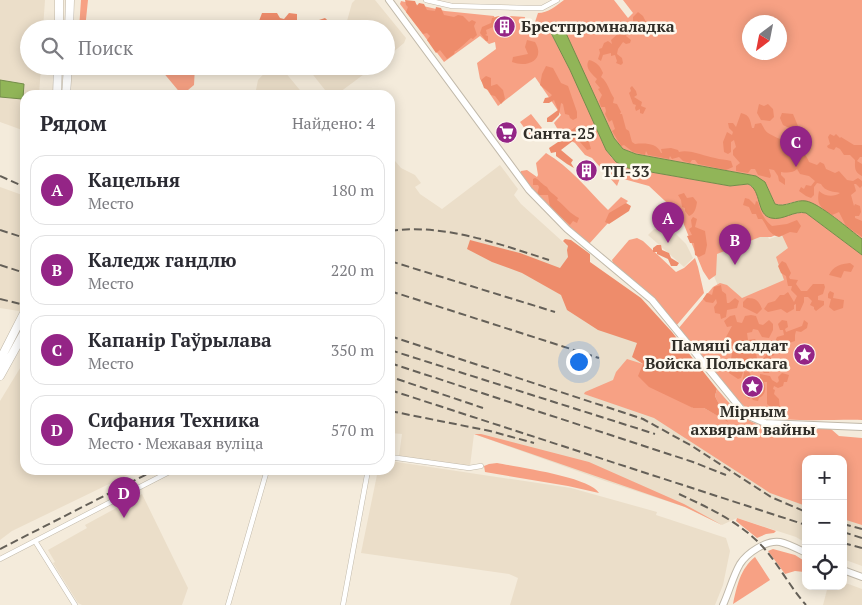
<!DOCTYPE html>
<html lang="ru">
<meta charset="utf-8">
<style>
:root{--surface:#fff;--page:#f7f7f7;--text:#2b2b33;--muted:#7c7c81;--line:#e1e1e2;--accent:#942586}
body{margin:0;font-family:"PT Serif",serif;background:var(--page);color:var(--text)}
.controls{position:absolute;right:15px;bottom:15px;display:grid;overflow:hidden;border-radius:10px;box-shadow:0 2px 12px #0003}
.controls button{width:45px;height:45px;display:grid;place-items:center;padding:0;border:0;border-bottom:1px solid var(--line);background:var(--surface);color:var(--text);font:25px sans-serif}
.compass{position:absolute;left:742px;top:15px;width:45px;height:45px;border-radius:50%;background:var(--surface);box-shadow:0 2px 12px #0003;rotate:212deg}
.you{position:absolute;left:578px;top:361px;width:18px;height:18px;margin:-12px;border:4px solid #fff;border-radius:50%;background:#1a73e8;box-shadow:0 0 0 8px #1a73e833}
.badge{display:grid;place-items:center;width:32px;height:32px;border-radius:50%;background:var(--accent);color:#fff;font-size:16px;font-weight:700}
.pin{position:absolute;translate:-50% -41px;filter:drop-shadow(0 1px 2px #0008)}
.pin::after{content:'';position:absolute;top:26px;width:18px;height:15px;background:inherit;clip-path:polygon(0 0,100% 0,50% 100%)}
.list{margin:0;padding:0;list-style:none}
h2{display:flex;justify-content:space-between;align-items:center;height:65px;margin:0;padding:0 20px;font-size:21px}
h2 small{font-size:16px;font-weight:400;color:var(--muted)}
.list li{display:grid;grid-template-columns:32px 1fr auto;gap:15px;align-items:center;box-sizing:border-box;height:70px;margin:0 10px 10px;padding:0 10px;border:1px solid var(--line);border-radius:15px}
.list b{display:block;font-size:19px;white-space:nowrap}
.list p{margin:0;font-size:16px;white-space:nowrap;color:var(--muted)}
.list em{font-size:16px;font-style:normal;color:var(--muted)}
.icon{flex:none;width:28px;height:28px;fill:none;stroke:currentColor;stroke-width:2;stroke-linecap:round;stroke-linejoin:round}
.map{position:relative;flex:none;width:862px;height:605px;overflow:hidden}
.search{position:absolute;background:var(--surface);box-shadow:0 2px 12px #0003;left:20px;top:20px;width:375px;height:55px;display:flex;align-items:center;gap:12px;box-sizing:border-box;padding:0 18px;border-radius:28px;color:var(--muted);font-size:19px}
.panel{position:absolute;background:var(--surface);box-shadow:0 2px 12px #0003;left:20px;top:90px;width:375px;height:385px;border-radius:15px}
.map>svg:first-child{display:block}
.built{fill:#ebdec9}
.green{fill:#f7a184;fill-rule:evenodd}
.forest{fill:#ee8c6b}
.water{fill:#91b558;stroke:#748c4a}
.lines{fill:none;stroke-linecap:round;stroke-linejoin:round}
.minor-casing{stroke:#c1b9aa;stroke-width:5.5}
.secondary-casing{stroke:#c1b9aa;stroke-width:8}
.trunk-casing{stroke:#c1b9aa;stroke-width:9}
.minor{stroke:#fff;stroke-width:4.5}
.secondary{stroke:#fff;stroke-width:6}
.trunk{stroke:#fff;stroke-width:8}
.rail{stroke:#656058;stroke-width:2;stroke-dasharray:8 4;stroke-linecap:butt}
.labels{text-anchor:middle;stroke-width:5;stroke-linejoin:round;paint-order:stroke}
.poi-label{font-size:16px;font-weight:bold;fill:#312e28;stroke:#fef9ef;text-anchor:start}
</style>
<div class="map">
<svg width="862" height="605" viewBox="0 0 862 605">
<rect width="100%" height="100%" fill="#f4ebdb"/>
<path class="built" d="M0,0H45L43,29H29V66H41L39,95H25V131L0,122Z
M355,0H375L406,38L404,43L386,58V29H316L347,21L352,3Z
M271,66H280L304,95H255L258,80Z
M306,66H375L336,95H329Z
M390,155L401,168L415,175L421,183L415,187L420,194L442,209L500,165L518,189L514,195L521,204L594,270L806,496V543L796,537L737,518L722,525L685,507L605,481L474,434L470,466L399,456L402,434L390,433Z
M0,187L25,196V312L0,308Z
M704,202L755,209L769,239L795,230L809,237L766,311L721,293L711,269Z
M670,228L686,244L693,258L684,267L648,235L654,229Z
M25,360V470H138L12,531L0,540V401Z
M390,461L571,488L657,512L656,515L726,538L730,551L723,585L715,605H510L518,578L509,574L361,553L378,470H390Z
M142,494L188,588L182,605H82L78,603L53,563L55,562L48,550L87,528L85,525Z
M843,509L862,510V566L843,559Z
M843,582L862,589V605H823L828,586H843Z"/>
<path class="green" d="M81,0H88L85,29H79Z
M564,0H614L628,18L633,13L623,0H862V239C846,227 822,204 802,201C793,200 785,207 775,204L767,186L756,176L636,154L623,149L614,138L562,27L555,22L551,25L549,30L574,77L606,150L612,158L628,168L730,186L748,184L755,189L761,205L768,217C781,221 793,211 806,213L862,255V420C833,419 780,424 755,413C733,404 695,349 678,329L713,287L720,283L727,285L742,298L784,280L776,257L788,248L781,233L771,237H760L717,254L716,275L709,280L703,271L680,215L649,186L620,178L617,186L592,158L585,155L575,143L561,135L554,123L561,115L535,77L498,106L480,79L477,63L496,49L495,42L489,44L480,36L444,62L400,4L401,1L445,11L494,16L499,34L513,29L510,16L525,17L524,25L533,28L538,13C548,13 556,6 564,0ZM750,22H780V52H750Z
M167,66H195L194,85L182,95L162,71Z
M531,114L542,128L531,137L520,122Z
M546,153C569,166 589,191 608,210L621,197L628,201L589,244C564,222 541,200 520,174L521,171L527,170L537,177L538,175L536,163Z
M637,238L643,241L676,272L684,268L695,258L698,267L704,293L676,326L613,263L612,260L629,240Z
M627,359L643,364L693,408H704L727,421L715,396L717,389C726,399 735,411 747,419C767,433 806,428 831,429L839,436L862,438V525L843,519V459H806V506L770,493L654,418L584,394L585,392L613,380L616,372Z
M474,434H481L589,462L684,504L722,525L685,507Z
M497,463C517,467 590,477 599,493L568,486L485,472L484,466L489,464Z
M737,518L776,531L774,533L766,534L757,538L736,521Z
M773,549L795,555L806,562V570L804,572L795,571L785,574L768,551Z
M755,557L770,580L733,604C737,586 740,569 755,557Z"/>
<path class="forest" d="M405,0L415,1L417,6L419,3L424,4L427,10L435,11L436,7L441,8L444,15L454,17L458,15L463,16L469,22L472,20L476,22L474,26L477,35L473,39L471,38C466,42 462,47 456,51H455L454,54L447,59L440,50L436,53L427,40L430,36L427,33L423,34L406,12L408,7L406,5Z
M638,12L643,16L648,26L644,31H641L638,25H633V17Z
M262,13H277L280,18L284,19L289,13L297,14V26L305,28L313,22L325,18L337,29H256Z
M499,16L502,18V21L497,23L499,28L496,29L493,27L486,30L487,34L485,35L488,36V41H486L480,33L482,27L491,23L492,18Z
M627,29L631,33H628L626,36L631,40L630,43L626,44L623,42L618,49L617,54L622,58L623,63L621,65L616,63L617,61L615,55L611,56V53L603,55L601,61L598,59L600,53L599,49L602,48L604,43L608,41L612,44L611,40L621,31L623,35H625Z
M527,40L535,42C546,60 527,68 512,62L513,57L528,54L525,47Z
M589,60C597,62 600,66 603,73L601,77C608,82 609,91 614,98L613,103L617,104L621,112L620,114H622L626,129L629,131L632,142L635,144C645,143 657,143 661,153H662L661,149L671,148L678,150L679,152C689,149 704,156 715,158C720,160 725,159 731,161L733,167L726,170L698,164L695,160H692L690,163L683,161L679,157L672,159L670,156L669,159L648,155L646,151L645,155L633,152L624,145L621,146L612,131L615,129L612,120L609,122L605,114L606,111L605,107H601L599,101L602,95L598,89L600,88L595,82L597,79C592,74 584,68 589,60Z
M546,66L553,68L561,83L568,86L577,112V118L573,120L570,118L569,115L565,114L563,104L561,103L559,115L552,122H547V118L558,110L554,100L549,103H543L545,98L550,97L552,95L540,85L542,74Z
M486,76L491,78V86L497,84L503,90L505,99L501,104L495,96L491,95L488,90L484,88L481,80Z
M632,86L636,91L637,95L634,97L642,102L641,106L646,108L643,114L640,113V109L636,111L635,108L636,105L633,104L629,93L631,91L630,88Z
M759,104L764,106L768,104L773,109L774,117L770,121L761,120L757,113Z
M741,113C750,115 750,120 752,128H754L755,124L761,123C763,126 765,131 768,133C782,142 803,144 809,162L817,165L820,162L824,164L826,169L835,173L839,171L847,180L853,181L858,178L862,181V186L860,188L856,184H854L856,191L851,195L854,206L855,204L860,206L861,212L859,216H855V218L862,221V237L846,226L839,212L832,215C821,208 816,205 819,191C826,197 834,197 840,193C833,191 825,192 821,184L817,183L814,187V195L811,198L806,196L799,191L801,187L804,189L806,185L811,186L815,181L809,176L800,174L797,169C793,173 787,173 781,172V175L785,179V185L779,181L778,176L774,170L769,169L771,176L770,178L758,175L755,169H751L748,173L736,171V166L740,163L733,155V150L736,147L734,140L731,142V152L728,154L724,152L723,142L727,132L732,135L733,132L729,128L728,123H733L736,127Z
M782,113L793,114L798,126L795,129L789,128L783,125L780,118Z
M576,127H582L587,135L591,149L587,150L580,142L578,137L561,150L573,160L571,163L574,168L567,164L556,156V152L551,153L549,148L558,142L564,141L566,133Z
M830,134L834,136L836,134L840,138L841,137L854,145H862V157H860L857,161L862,164V176C854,172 855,168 855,160L850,155H844L840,149L836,147L834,150L828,148L827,146L830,144L828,137Z
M535,178C540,180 541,184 547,187C550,193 554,194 558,198L557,200C565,206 570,214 579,218L577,223L573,221L570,225L550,207L548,195H537L539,187L538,185H533V179Z
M684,193L687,198L693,197L697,202C696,208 695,214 689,216L685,211V208L682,207L681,200L678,195Z
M745,198L749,199L755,205L756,201L758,202C761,212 763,219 772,226L787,224L797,220L801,226L797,233L790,232L779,237C768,234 768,227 762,219H758L756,214H752L749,207L743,205Z
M626,203L631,206L629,211L609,224L605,222L609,213Z
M693,217L697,219L695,227L705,231L707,245L705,254L699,257L695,255L694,243H690L687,236L692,235L689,229L692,227L691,220Z
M565,239L571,240L590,254V262L641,298L672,332L717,389L715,396L728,422L704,408H693L649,387L638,376L643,364L632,357L637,343L598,330L567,310L561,295L522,273L492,262L467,249L470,240L520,253L560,268L568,257L567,250L568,246L563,241Z
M657,245H661L662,250L669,253L671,258L679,263L677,266H671L668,259L657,254V252H653V248Z
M782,261L786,263L791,273L789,277L790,279L798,280L796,284L801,291H807L813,284H824L825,287L823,294L818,296V300L824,301V305L816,311L814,309V307L810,305L812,301L808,297H804V302L800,311H796V304L794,305V309L787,313L781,309L768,312L764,309L768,303L775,301L780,295H784L788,292L794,302L797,296L791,290L792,286H788L786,276L781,273L778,266Z
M850,263L854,266L851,272L844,271L841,278L829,275C833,266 841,264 850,263Z
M721,285L722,291L726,294L727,303H729L735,298L739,301L737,308L727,310L726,317L721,319L720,314L715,313L714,307L717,303L716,299L713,303L706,302L703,299L707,293L712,295L714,287Z
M830,291L834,293L833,298L844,300L843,308L834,311L829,307L831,299L828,298V294Z
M747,298C756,298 759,301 762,309L757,314L743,307V302Z
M735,315L737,322L742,323L745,316L751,315L756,316L759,324L763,325L769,320L773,324V330L769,338L762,337L758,330L753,329L752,332L747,333L748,340L755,339L759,345L756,352L757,359L755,360L752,358L741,369L743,372L741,378L738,379L729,373L728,367L734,362L731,359L732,353L736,349L732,345L726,352L723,354L720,347V340H726V337L732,326L727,327L724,321L730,316Z
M782,320L787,321L788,327L785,329L786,332L802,326L804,320L808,323L807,328L801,332L796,331L795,335V341L777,347L776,352L773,356H770L771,359L768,361L771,366L769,373H764L760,369L765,363L762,360L767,354L764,350L768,345L774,344L777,337L784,335L783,330H780L778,324Z
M744,372H749L752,377L746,386L748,392L755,393L760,386V374L770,376L772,380L777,383L779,381L778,377L782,373L789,375L787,382H784L783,386L778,388L774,386L773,389L775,390L774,394L779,399L780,410L776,412L767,404V382H764C766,389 766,394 759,398L758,401L753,400L751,397L749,399L744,394L745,392L742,386Z"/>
<path class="water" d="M555,22L560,24L565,31L614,138L623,149L636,154L756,176L765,182L775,204C785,208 796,199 806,201C819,203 850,230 862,239V255L806,213C794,210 783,221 771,218C756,215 762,190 748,184L730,186L628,168L616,162L606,150L570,70L551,33L550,26Z
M0,80L24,84L23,98L22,99L0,97Z"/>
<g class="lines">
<defs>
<path id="minor" d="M426,0L452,6L527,8H542L557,0
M0,367L7,356
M390,457L469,468L481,466
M35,541L75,605
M0,559L173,470
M228,605L267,470
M343,605L368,470"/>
<path id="secondary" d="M389,0L529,190L567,229L652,300L742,410L751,417L765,423L862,427
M843,570L862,577
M723,605C729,592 733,576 740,564C747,553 766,540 780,542C789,544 798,549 806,553"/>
<path id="trunk" d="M59,29V0
M69,29L70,0
M57,95L58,66
M66,95L68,66
M0,360L25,311
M0,376L25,331"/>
</defs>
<use href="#minor" class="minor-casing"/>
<use href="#secondary" class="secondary-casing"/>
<use href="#trunk" class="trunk-casing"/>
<use href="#minor" class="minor"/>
<use href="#secondary" class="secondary"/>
<use href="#trunk" class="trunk"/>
<path class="rail" d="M0,176L25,187
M0,230L25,238
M390,231C443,223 499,244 549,260
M390,261L555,312
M0,265L25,273
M390,291L599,358
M0,299L25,305
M390,336L643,419L692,446L771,497L806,512
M390,350L655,434
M390,363L693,462L726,475
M397,379L483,408
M390,390L806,525
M390,411L490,431L534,443
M679,494C709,508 740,522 763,547C779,565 790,587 806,605
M843,524L862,529
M843,532L862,538
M843,543L862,548
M0,549L155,470"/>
</g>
<defs>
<symbol id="building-disc" viewBox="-11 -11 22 22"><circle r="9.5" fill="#942586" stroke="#fef9ef"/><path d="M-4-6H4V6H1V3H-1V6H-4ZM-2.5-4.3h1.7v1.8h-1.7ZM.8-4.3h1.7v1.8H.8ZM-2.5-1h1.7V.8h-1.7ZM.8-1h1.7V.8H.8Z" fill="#fff"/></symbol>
<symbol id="supermarket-disc" viewBox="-11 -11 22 22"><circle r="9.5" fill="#942586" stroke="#fef9ef"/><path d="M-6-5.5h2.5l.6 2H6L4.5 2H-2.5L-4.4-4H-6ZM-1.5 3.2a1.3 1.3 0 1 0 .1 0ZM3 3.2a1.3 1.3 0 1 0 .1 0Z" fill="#fff"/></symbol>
<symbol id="sight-disc" viewBox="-11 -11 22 22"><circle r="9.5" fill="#942586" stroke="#fef9ef"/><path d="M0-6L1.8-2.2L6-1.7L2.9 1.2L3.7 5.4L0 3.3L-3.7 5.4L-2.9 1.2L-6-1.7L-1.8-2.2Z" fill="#fff"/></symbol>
</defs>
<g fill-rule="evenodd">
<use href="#building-disc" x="492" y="14" width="25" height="25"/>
<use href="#supermarket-disc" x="494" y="120" width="25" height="25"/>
<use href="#building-disc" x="574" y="158" width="25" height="25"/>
<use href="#sight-disc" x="792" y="342" width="25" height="25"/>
<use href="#sight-disc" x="740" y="374" width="25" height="25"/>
</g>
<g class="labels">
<g class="poi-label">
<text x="521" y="32">Брестпромналадка</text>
<text x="523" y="139">Санта-25</text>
<text x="602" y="177">ТП-33</text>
<text x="788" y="351" text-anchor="end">Памяці салдат<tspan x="788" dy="18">Войска Польскага</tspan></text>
<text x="753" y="417" text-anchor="middle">Мірным<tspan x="753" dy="18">ахвярам вайны</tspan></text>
</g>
</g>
</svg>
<div class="controls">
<button>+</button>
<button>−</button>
<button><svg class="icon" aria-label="locate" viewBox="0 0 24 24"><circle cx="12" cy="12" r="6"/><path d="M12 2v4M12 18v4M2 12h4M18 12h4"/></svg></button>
</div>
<svg class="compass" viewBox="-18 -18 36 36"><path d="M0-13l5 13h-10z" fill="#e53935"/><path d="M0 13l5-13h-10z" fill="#7c7c81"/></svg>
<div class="you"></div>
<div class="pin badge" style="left:668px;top:243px">A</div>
<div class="pin badge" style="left:735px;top:265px">B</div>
<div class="pin badge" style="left:796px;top:167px">C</div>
<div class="pin badge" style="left:124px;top:518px">D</div>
<div class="search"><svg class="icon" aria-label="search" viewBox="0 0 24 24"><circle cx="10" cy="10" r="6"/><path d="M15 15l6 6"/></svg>Поиск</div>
<section class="panel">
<h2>Рядом<small>Найдено: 4</small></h2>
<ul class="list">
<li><span class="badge">A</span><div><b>Кацельня</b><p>Место</p></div><em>180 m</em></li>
<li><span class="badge">B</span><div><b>Каледж гандлю</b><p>Место</p></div><em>220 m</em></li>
<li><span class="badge">C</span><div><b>Капанір Гаўрылава</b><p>Место</p></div><em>350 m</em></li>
<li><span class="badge">D</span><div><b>Сифания Техника</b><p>Место · Межавая вуліца</p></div><em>570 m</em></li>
</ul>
</section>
</div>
